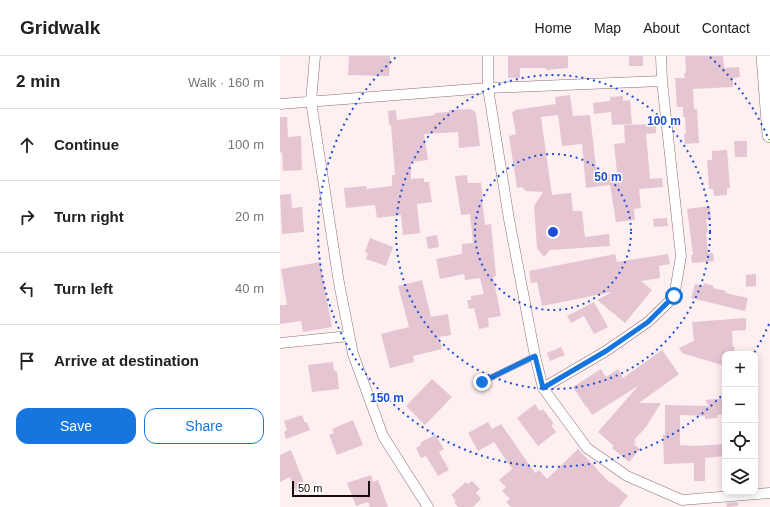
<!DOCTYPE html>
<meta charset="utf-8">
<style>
:root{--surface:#fff;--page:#f6f6f6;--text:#202124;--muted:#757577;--line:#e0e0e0;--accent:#1775de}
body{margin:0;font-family:Helvetica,sans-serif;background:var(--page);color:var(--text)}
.controls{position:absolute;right:12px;bottom:12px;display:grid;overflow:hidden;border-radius:8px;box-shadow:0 2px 10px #0003}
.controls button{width:36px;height:36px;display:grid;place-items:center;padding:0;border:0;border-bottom:1px solid var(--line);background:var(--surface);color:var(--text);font:20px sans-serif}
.scale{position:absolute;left:12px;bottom:10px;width:78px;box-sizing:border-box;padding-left:4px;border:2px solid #170b0c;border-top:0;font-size:11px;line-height:14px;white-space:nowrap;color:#170b0c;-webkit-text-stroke:3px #fff;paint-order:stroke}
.stop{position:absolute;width:12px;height:12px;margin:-9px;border:3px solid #1775de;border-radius:50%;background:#fff}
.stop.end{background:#1775de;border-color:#fff;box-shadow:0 1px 4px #0008}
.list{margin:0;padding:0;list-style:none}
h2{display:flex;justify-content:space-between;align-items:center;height:52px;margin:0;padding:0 16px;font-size:17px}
h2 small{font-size:13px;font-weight:400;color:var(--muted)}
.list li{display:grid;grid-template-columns:26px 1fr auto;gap:12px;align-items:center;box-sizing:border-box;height:72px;padding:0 16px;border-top:1px solid var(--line)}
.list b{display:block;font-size:15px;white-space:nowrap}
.list em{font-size:13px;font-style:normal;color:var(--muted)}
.actions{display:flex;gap:8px;padding:12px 16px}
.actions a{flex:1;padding:9px 0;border:1px solid var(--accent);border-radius:12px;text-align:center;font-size:14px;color:var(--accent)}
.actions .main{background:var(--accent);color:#fff}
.icon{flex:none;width:22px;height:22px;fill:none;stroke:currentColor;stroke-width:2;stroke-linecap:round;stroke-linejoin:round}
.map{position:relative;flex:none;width:490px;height:451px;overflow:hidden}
header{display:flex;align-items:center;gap:24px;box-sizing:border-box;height:56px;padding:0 20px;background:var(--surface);border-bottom:1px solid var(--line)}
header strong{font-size:19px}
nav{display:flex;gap:22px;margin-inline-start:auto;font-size:14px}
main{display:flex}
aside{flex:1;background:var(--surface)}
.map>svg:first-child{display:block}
.building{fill:#e6c5d3}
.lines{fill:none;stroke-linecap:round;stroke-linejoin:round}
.lane-casing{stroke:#8f6f71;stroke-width:6}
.street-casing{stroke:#8f6f71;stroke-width:11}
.secondary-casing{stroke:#8f6f71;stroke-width:16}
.lane{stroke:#fff;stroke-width:5}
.street{stroke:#fff;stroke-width:10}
.secondary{stroke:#fff;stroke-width:15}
.route{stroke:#1775de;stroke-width:5}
.ring{fill:none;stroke:#1d4ed8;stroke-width:2;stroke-dasharray:2 4}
.centre{fill:#1d4ed8;stroke:#fff;stroke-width:2}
.ring-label{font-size:12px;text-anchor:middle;font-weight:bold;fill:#1d4ed8;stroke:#fff;stroke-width:3;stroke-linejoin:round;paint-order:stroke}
</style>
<header>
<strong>Gridwalk</strong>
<nav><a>Home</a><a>Map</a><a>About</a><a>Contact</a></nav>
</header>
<main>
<aside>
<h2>2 min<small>Walk · 160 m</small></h2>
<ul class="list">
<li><svg class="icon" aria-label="ahead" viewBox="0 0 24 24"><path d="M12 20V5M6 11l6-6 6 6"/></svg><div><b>Continue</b></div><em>100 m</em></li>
<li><svg class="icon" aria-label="right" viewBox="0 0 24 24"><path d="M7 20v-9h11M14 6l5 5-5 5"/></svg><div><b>Turn right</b></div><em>20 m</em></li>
<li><svg class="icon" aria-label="left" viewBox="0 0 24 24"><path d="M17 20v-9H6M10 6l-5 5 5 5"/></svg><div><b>Turn left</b></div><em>40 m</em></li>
<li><svg class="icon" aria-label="arrive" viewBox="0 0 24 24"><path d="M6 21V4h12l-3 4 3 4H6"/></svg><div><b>Arrive at destination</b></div></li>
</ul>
<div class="actions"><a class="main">Save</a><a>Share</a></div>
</aside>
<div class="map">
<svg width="490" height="451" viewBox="0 0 490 451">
<rect width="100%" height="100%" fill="#feeff0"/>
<path class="building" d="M69,0H110L109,20L68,19Z
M228,0H288V12L266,14V12H240V22H228Z
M349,0H363V10H349Z
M405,0H443L444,12L459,11L460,21L453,22V31L413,33L414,53H417L419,87L405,88L404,78H406L405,61H403V51H397L395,22H405L404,17H406Z
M290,39L293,60L310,59L317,119L337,117L334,88L345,87L344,69L376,68V77L366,78L370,123L382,122L383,131L359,133L361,152L354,153L355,164L336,166L330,129L306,132L302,88L282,90L278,59L261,61L272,139L291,137L293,155H302L305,181L329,178L330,190L270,194L264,201L257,192L254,150L263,136L246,135L242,131L237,132L229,80L236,78L232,56L235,55V54L276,48L275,41Z
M343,40V45L350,44L352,68L332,69L331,56L314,58L313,47L330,45V41Z
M190,53L194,55L196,58L200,90L179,92L178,76L144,78L148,104L131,106V123L144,122V126H149L152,146L137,148L140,177L123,179L121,159L97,162L95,149L66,152L64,132L86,130L87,133L112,130V119H115L111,69H109L108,55L116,54L117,64L155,59V57L169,56V54Z
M0,61H7L8,81L21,80L22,114L3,115L2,96L0,97Z
M454,85H467V101H455Z
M447,94L450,132H447V139L434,140L433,133H429L427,104H432V95Z
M187,119L188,127H201L203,142H202L205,169L211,168L216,220L213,221L221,260L208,262L209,271L199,273L194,252L189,253L187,244H191V240L204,238L200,222L185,224L184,218L160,223L156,203L182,198V188L193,187L190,158L181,159L175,120Z
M11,138L12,152L22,151L24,176L2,178L0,139Z
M430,150L431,163H426L428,177H426L428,197H433L434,205L412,207L411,199H413L407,153Z
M387,162L388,170L374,171L373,163Z
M157,179L159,191L148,193L146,181Z
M90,182L113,191L106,210L86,203L88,197L85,196Z
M335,198L337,206L388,198L390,208L379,210L380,222L361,225L372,234L345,267L317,244L332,236L262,250L257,226L251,227L249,215Z
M40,206L52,271L23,276L21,265L0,268V249H7L1,213Z
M476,218V230L466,231V219Z
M142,224L151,261L168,258L171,279L159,281L162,293L133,300L134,306L110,312L101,278L129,271L118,230Z
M424,227L434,230L433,232L446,235L445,237L468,242L465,255L411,242L415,228L423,230Z
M314,246L328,271L314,278L304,260L291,267L287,260Z
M466,262V274L452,275L453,291H455L453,298H445V310L402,297L399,292L414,285L412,266Z
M281,291L285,299L270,305L267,297Z
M382,294L399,318L359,347H381L366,371L354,384L356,386L354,388L360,393L349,406L332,392L334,390L318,376L358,330L312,359L307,351H306L293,331L321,313L326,321L338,313L343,322Z
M53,306L54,315H57L59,333L32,336L28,309Z
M152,323L172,341L145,369L126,350Z
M445,342V358L437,359L438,362L425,363V360L400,359V389L416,390L445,388V400L425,402V425H414V407L384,408L383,379H385V349L429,350L425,344Z
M255,348L260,355L263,353L274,368L271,369L276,376L258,390L237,362Z
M22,359L25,367L27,366L30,374L6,383L4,376L7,374L4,365Z
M73,364L83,389L57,399L49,379L54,377L52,373Z
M208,366L212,373L221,368L255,417L259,414L267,423L298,393L330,427L331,426L348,440L339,451H231L226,446L230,443L222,435L226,431L219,424L232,413L214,386L198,395L188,377Z
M155,379L164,393L159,396L169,414L158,420L146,400L141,402L136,392L141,389L140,387Z
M11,394L26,432L16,436L10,421L0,426V399Z
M91,419L93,426L98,424L108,451H90L88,446L76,450L67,427Z
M192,425L200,433L196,437L201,443L193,451H178L174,446L176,445L171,439L186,426L188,428Z
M458,446V450L447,451L446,447Z"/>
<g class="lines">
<defs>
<path id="lane" d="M202,326L255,300"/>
<path id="street" d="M35,0L31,45L59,227L73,298L103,380L148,451
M208,0V32L229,163L255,300L263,332L307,392L347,420L402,444L490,437
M0,48L208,32L382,25
M1,287L69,280
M263,332L326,295L368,266L394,241L401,200L382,25L381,0"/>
<path id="secondary" d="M484,0L490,79"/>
</defs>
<use href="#lane" class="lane-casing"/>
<use href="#street" class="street-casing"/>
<use href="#secondary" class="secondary-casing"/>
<use href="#lane" class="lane"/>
<use href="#street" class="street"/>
<use href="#secondary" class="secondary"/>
</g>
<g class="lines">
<path class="route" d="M202,326L255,300L263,332L326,295L368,266L394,240"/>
</g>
<g class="ring">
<circle cx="273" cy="176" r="78"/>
<circle cx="273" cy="176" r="157"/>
<path d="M489 268A235 235 0 0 1 474 297M445 336A235 235 0 1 1 116 1M430 1A235 235 0 0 1 489 84"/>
</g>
<circle cx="273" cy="176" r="6" class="centre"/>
<g class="ring-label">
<text x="384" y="69">100 m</text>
<text x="328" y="125">50 m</text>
<text x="107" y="346">150 m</text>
</g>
</svg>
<div class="controls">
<button>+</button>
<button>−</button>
<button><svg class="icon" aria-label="locate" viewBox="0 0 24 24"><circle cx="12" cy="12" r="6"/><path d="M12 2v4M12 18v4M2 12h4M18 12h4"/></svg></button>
<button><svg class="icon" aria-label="layers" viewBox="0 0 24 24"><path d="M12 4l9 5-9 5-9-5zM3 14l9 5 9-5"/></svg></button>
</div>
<div class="scale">50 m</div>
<div class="stop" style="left:394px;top:240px"></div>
<div class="stop end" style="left:202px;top:326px"></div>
</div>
</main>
